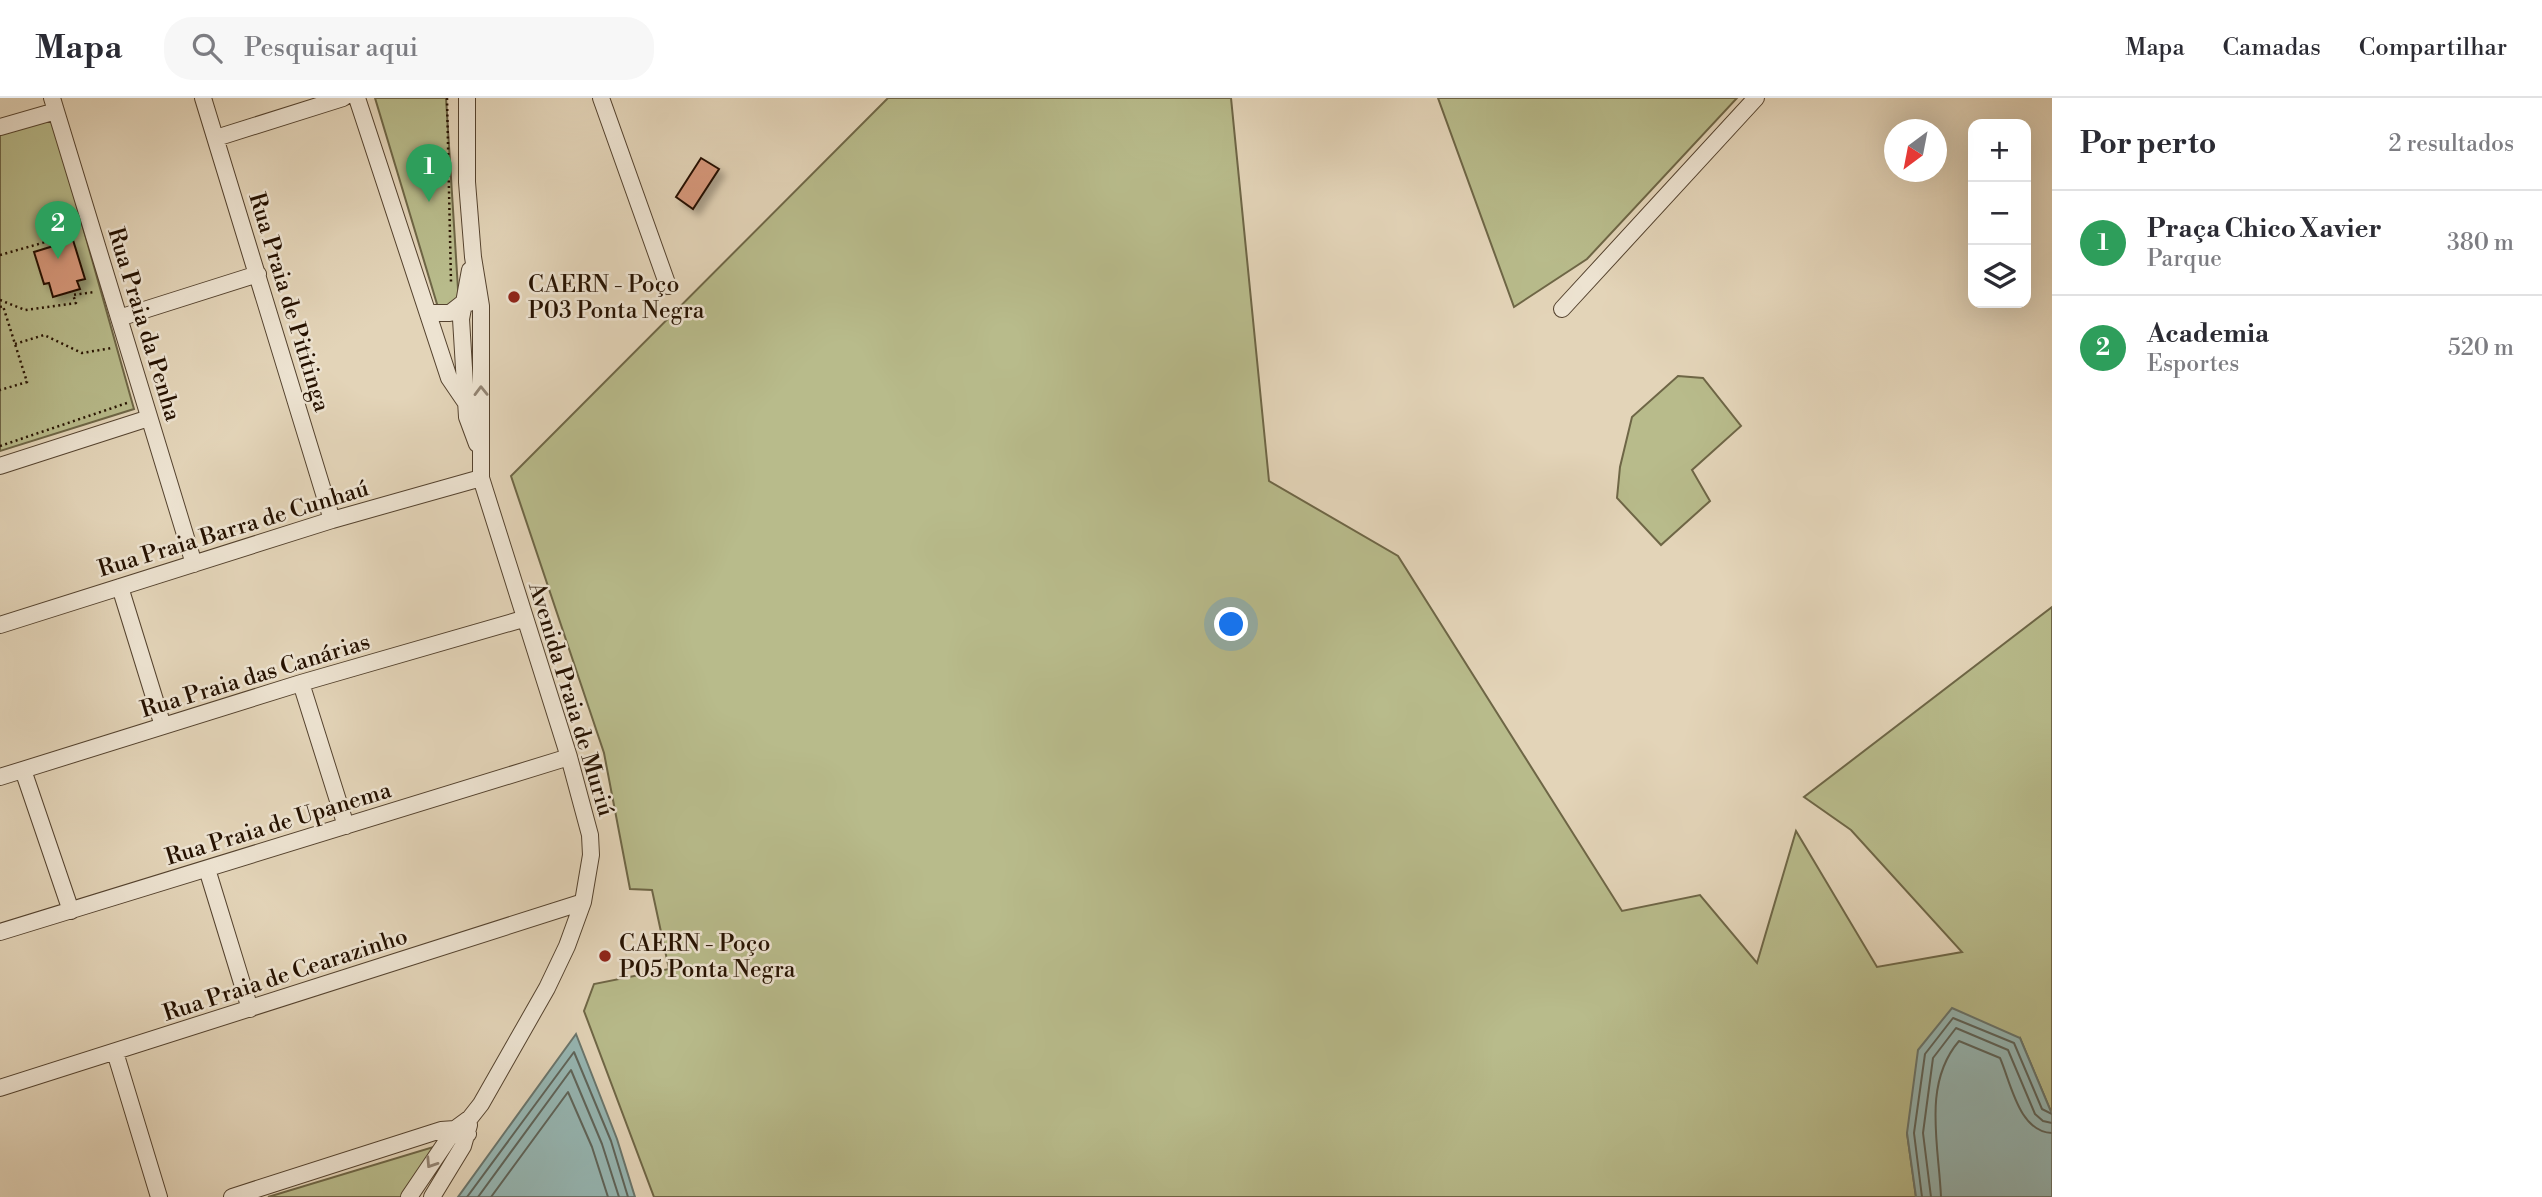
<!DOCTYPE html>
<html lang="pt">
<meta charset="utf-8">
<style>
:root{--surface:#fff;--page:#f7f7f7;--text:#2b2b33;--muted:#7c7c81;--line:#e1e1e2;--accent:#8f2418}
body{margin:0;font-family:"Libre Bodoni",serif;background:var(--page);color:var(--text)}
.controls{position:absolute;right:21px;top:21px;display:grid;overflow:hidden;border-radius:14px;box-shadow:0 7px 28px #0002}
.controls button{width:63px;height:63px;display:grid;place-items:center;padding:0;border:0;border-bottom:2px solid var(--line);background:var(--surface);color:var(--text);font:35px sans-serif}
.compass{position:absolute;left:1884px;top:21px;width:63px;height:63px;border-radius:50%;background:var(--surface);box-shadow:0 7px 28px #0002;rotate:212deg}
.you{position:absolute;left:1232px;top:527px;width:24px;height:24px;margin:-18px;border:5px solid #fff;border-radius:50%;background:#1a73e8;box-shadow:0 0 0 10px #1a73e833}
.badge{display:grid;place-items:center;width:46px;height:46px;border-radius:50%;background:var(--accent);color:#fff;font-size:23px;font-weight:700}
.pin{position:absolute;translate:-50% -58px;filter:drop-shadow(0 2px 4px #0008)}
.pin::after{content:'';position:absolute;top:37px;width:24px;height:21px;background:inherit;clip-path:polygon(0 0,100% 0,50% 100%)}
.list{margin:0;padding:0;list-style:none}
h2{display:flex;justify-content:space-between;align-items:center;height:91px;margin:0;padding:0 28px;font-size:30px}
h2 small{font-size:23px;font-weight:400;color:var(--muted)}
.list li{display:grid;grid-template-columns:46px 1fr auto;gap:21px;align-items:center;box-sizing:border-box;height:105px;padding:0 28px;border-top:2px solid var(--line)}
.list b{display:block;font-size:26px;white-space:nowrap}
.list p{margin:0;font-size:23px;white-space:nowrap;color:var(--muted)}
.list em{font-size:23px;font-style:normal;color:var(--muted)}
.icon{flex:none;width:38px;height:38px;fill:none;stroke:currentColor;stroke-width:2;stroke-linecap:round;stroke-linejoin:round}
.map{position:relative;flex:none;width:2052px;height:1099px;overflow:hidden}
header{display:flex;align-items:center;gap:42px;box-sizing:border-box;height:98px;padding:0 35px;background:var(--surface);border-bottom:2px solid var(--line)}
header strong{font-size:33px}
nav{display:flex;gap:38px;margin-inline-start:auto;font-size:24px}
.search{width:490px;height:63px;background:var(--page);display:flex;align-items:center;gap:18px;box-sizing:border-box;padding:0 24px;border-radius:28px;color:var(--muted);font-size:26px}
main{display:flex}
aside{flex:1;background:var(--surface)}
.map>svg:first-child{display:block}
.green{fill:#b8bb8b;stroke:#6e6646;stroke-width:2}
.water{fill:#96b7b4;stroke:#69756c;stroke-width:2}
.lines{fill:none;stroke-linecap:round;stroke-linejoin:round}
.shore{stroke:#5e645a;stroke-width:2}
.building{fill:#d6977a;stroke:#251100;stroke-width:2;filter:url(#shadow)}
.minor-casing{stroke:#54422e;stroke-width:18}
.path{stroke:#251100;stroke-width:2.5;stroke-dasharray:2 3.5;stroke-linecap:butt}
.minor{stroke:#ede3d1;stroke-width:16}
.oneway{stroke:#938473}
.poi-dot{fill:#8f2418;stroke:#ede3d1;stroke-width:2.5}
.labels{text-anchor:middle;stroke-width:5;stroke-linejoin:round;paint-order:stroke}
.poi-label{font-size:23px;fill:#251100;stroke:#ede3d1;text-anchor:start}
.street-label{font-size:23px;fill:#251100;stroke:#ede3d1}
</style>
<header>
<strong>Mapa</strong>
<div class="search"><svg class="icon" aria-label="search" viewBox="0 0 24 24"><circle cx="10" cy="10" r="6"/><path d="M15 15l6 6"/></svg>Pesquisar aqui</div>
<nav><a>Mapa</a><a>Camadas</a><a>Compartilhar</a></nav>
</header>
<main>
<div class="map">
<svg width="2052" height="1099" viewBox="0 0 2052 1099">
<defs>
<filter id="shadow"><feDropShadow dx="6" dy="6" stdDeviation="3.5" flood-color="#0004"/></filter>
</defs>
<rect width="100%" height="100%" fill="#e3d4b8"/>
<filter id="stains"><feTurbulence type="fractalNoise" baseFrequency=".00286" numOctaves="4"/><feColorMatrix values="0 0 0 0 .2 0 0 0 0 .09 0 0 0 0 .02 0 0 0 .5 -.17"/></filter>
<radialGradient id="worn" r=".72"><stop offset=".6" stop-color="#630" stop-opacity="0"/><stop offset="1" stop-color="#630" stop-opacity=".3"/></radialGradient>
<path class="green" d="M375,0H446L459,207L440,216Z
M888,0H1231L1269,383L1398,458L1622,813L1700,797L1757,865L1796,733L1877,869L1962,854L1851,732L1804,699L2052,509V1016L2020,940L1907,1035L1916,1099H654L584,913L594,886L669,871L652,792L630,791L604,655L511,378Z
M1438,0H1737L1587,161L1514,209Z
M52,19L134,311L0,353V33Z
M1678,278L1703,280L1741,328L1692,372L1710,403L1661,447L1617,400L1620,369L1632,319Z
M440,1047L404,1099H268Z"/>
<path class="water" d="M1952,910L2020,940L2052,1016V1099H1916L1907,1035L1918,952Z
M576,936L617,1041L635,1099H458Z"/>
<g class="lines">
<path class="shore" d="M467,1099L574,954L611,1043L628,1099
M478,1099L571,972L602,1046L619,1099
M491,1099L568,994L592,1049L608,1099
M1922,1099L1914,1035L1925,956L1953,920L2014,945L2042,1011L2052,1016
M1931,1099L1923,1035L1933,960L1956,930L2008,952L2035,1016L2043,1023L2052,1025
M1941,1099C1939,1048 1922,986 1959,943L2000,960C2011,985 2019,1034 2052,1035"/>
</g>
<path class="building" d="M701,60L719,71L693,111L676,99Z
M73,142L85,181L77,183L80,191L53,199L49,185L44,186L34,154Z"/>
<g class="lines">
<defs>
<path id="minor" d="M52,0L194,466
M203,0L332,422
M357,0L449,280L466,305
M601,0L668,188
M0,29L56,13
M216,40L343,0
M470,172L461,221L467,319L477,346
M1562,211L1756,0
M430,215H450L464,204L469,205
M119,220L258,176
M0,368L149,320
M120,489L163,628
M0,527L332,422L481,380
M301,585L346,728
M23,672L71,813
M0,679L301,585L523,521
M207,771L250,911
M0,834L569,659
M115,954L159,1099
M0,990L583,804
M232,1099L441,1032L455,1031L468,1036
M409,1099L455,1031L470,1020L481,1006L547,890L567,848L583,804L591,757L590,737L569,659L481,380V208L473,159L467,84V0
M432,1099L463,1048L469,1027"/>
</defs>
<use href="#minor" class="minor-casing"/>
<path class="path" d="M447,0L451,184
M0,157L77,135
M0,202L25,212L76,205L73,197L95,194
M0,209L3,208L27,284L0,292
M15,246L44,237L82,255L112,250
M0,348L127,305"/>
<use href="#minor" class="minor"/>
</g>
<defs><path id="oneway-chevron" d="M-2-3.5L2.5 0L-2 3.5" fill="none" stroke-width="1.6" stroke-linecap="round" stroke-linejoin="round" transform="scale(1.75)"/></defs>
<g class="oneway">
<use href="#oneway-chevron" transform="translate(481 293) rotate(-91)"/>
<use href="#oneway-chevron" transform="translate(431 1065) rotate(123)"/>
</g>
<g class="poi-dot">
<circle cx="514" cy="199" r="7"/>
<circle cx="605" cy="858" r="7"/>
</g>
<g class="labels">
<g class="poi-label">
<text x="528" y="194">CAERN - Poço<tspan x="528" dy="26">P03 Ponta Negra</tspan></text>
<text x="619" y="853">CAERN - Poço<tspan x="619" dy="26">P05 Ponta Negra</tspan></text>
</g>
<g class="street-label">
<text transform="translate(290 204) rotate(73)" y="8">Rua Praia de Pititinga</text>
<text transform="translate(145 226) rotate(73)" y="8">Rua Praia da Penha</text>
<text transform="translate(233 430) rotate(-17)" y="8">Rua Praia Barra de Cunhaú</text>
<text transform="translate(255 577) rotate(-17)" y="8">Rua Praia das Canárias</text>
<text transform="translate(572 601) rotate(73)" y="8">Avenida Praia de Muriú</text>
<text transform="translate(278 725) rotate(-17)" y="8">Rua Praia de Upanema</text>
<text transform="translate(285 876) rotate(-18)" y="8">Rua Praia de Cearazinho</text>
</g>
</g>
<rect width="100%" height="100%" filter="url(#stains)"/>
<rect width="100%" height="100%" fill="url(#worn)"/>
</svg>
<div class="controls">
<button>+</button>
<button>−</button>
<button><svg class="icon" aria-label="layers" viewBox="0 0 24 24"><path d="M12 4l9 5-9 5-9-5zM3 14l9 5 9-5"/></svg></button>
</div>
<svg class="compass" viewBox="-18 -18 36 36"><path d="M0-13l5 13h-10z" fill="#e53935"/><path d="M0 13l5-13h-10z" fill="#7c7c81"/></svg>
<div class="you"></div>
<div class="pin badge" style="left:429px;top:104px;background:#2e9e5b">1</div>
<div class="pin badge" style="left:58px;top:161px;background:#2e9e5b">2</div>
</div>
<aside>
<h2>Por perto<small>2 resultados</small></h2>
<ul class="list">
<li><span class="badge" style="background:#2e9e5b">1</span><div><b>Praça Chico Xavier</b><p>Parque</p></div><em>380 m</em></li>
<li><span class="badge" style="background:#2e9e5b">2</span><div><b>Academia</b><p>Esportes</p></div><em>520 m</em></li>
</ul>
</aside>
</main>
